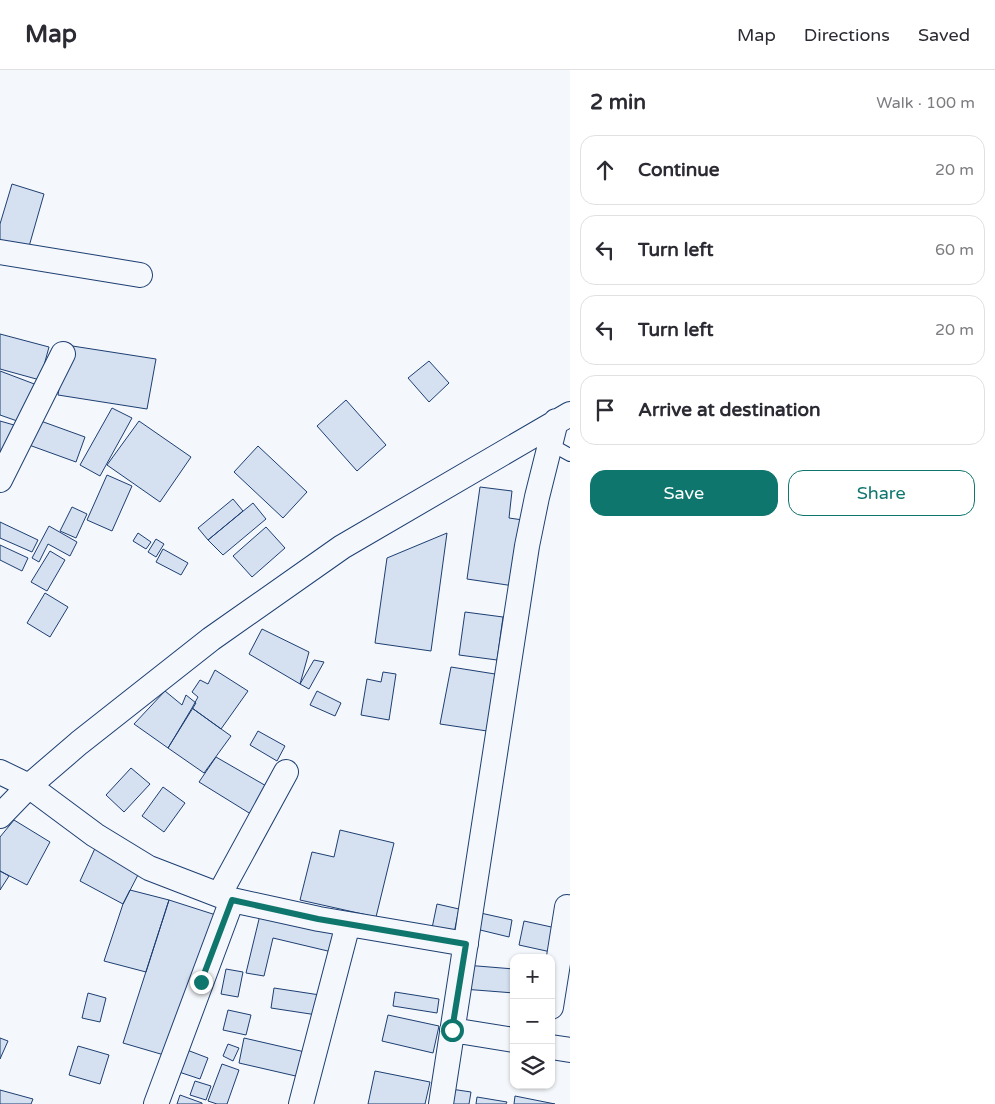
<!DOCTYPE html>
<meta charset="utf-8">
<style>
:root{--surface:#fff;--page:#f7f7f7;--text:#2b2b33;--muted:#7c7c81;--line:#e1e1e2;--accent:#0f766e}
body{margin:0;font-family:"Varela Round",sans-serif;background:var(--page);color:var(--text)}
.controls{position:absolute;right:15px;bottom:15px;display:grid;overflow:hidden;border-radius:10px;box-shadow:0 1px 4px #0004}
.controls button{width:45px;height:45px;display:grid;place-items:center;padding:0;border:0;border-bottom:1px solid var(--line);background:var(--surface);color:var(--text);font:25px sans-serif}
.stop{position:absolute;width:15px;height:15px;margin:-11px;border:4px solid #0f766e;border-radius:50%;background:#fff}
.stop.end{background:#0f766e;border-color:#fff;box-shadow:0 1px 5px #0008}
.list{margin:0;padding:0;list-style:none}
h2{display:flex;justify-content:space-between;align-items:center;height:65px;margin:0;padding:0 20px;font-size:21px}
h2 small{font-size:16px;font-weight:400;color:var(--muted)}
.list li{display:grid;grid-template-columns:32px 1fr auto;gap:15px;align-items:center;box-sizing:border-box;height:70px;margin:0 10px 10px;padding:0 10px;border:1px solid var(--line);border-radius:15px}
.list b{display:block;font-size:19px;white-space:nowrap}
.list em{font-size:16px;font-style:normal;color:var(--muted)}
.actions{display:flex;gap:10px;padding:15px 20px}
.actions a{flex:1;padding:11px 0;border:1px solid var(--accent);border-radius:15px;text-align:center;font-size:18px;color:var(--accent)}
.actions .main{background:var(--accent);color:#fff}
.icon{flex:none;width:28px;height:28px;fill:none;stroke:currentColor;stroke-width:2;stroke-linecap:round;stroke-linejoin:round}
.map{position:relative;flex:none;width:570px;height:1034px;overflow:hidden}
header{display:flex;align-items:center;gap:30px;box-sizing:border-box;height:70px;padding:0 25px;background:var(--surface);border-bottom:1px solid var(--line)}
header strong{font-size:24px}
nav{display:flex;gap:28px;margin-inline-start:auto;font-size:18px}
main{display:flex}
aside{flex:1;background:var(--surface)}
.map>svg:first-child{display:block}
.building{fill:#d5e0f0;stroke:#1d3f73}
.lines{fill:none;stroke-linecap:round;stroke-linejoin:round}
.lane-casing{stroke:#1d3f73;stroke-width:14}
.street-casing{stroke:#1d3f73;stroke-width:26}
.lane{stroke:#f4f7fb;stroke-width:12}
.street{stroke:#f4f7fb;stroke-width:24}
.route{stroke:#0f766e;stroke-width:6}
</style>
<header>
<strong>Map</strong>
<nav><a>Map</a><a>Directions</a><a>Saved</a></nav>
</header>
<main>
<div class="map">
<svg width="570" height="1034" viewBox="0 0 570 1034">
<rect width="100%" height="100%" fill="#f4f7fb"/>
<path class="building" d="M12,114L44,124L28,180L0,172V154Z
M0,264L49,277L40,310L0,299Z
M66,275L156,289L147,339L58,325Z
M429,291L449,313L429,332L408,308Z
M0,301L37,315L23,353L0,345Z
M346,330L386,375L357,401L317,356Z
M112,338L132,348L100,406L80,395Z
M38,350L85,367L76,392L29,375Z
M0,351L21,357L12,385L0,381Z
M139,351L191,387L160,432L107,395Z
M258,376L307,422L283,448L234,402Z
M107,405L132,416L112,461L87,450Z
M480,417L512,421L509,448L523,450L514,516L467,509Z
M233,429L243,441L208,470L198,458Z
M253,433L266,449L223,485L208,470Z
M72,437L87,444L76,468L60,461Z
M0,452L38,470L32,482L0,468Z
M49,456L77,472L70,486L48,474L39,492L32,488Z
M266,457L285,478L252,507L233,486Z
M138,463L151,472L146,479L133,471Z
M447,463L431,581L375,573L387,488Z
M156,469L164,474L156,487L148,482Z
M0,475L28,488L22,501L0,490Z
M163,479L188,493L181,505L156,492Z
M50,481L65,490L47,521L31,512Z
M45,523L68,537L50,567L27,553Z
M465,542L503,547L497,590L459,585Z
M262,559L309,582L300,614L249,584Z
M314,590L324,592L309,619L300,614Z
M451,597L495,604L487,661L440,654Z
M215,600L248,621L221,659L192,638L198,627L192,622L200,610L208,614Z
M383,602L396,604L389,650L361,645L367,609L381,612Z
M165,621L182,635L186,625L196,633L168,678L134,654Z
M317,621L341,633L335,646L310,635Z
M192,638L231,666L204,703L168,678Z
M258,661L285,676L277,691L250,675Z
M216,687L268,717L254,746L199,712Z
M131,698L150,714L124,742L106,725Z
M163,717L185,733L164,762L142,746Z
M14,750L50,772L27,815L0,801V767Z
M340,760L394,773L376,847L300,830L312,782L334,787Z
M97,774L140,801L123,834L80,811Z
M0,801L9,806L0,820Z
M130,820L169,830L146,902L104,891L123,834Z
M169,830L219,846L164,985L123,973Z
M437,834L459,839L453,868L431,863Z
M476,842L512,850L509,867L472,858Z
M260,845L337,863L332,882L273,868L264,906L246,903Z
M524,851L556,858L551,882L519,875Z
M465,895L514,899V923L463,919Z
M226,899L243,902L238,927L221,924Z
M274,918L320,925L317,945L271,938Z
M395,922L439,929L437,943L393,936Z
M88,923L106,928L100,952L82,948Z
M228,940L251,945L246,965L223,960Z
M388,945L439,956L433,983L382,971Z
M0,968L8,971L0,989Z
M244,968L305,982L300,1007L239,993Z
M228,974L239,978L233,991L223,986Z
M78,976L109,985L100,1014L69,1005Z
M187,980L208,988L200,1009L179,1002Z
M222,994L239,1000L227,1034H217L208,1031Z
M375,1001L430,1012L425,1034H368Z
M195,1011L211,1016L206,1030L190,1025Z
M451,1019L471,1022L469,1034H448Z
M0,1020L33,1029L31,1034H0Z
M180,1025L202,1033V1034H177Z
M515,1026L555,1034H514Z
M477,1027L507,1032L506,1034H476Z"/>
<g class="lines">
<defs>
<path id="lane" d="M550,374L570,385"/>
<path id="street" d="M0,182L140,205
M0,410L63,284
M0,702L29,716L95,765L149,798L232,830L319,849L466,874
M0,746L29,716L79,673L211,569L342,477L570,344
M219,825L286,702
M551,937L567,837
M452,960L514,970
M551,977L570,980
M156,1034L232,830
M301,1034L348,854
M441,1034L527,476L537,427L556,351"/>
</defs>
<use href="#lane" class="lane-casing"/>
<use href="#street" class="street-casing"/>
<use href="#lane" class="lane"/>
<use href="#street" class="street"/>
</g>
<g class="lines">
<path class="route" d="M201,912L232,830L318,849L466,874L452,960"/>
</g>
</svg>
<div class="controls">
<button>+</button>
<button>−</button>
<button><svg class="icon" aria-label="layers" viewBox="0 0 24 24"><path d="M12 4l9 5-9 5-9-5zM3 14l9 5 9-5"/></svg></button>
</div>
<div class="stop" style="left:452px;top:960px"></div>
<div class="stop end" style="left:201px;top:912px"></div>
</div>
<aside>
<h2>2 min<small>Walk · 100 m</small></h2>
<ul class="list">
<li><svg class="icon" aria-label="ahead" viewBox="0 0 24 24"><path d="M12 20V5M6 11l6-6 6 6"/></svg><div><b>Continue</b></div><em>20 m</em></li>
<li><svg class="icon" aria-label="left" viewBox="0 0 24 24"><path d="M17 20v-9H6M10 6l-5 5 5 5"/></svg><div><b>Turn left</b></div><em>60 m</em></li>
<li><svg class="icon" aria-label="left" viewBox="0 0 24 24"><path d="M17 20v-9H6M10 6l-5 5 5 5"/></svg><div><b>Turn left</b></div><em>20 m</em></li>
<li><svg class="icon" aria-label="arrive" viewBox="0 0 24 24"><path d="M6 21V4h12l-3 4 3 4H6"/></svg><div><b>Arrive at destination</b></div></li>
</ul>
<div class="actions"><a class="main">Save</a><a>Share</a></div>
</aside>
</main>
